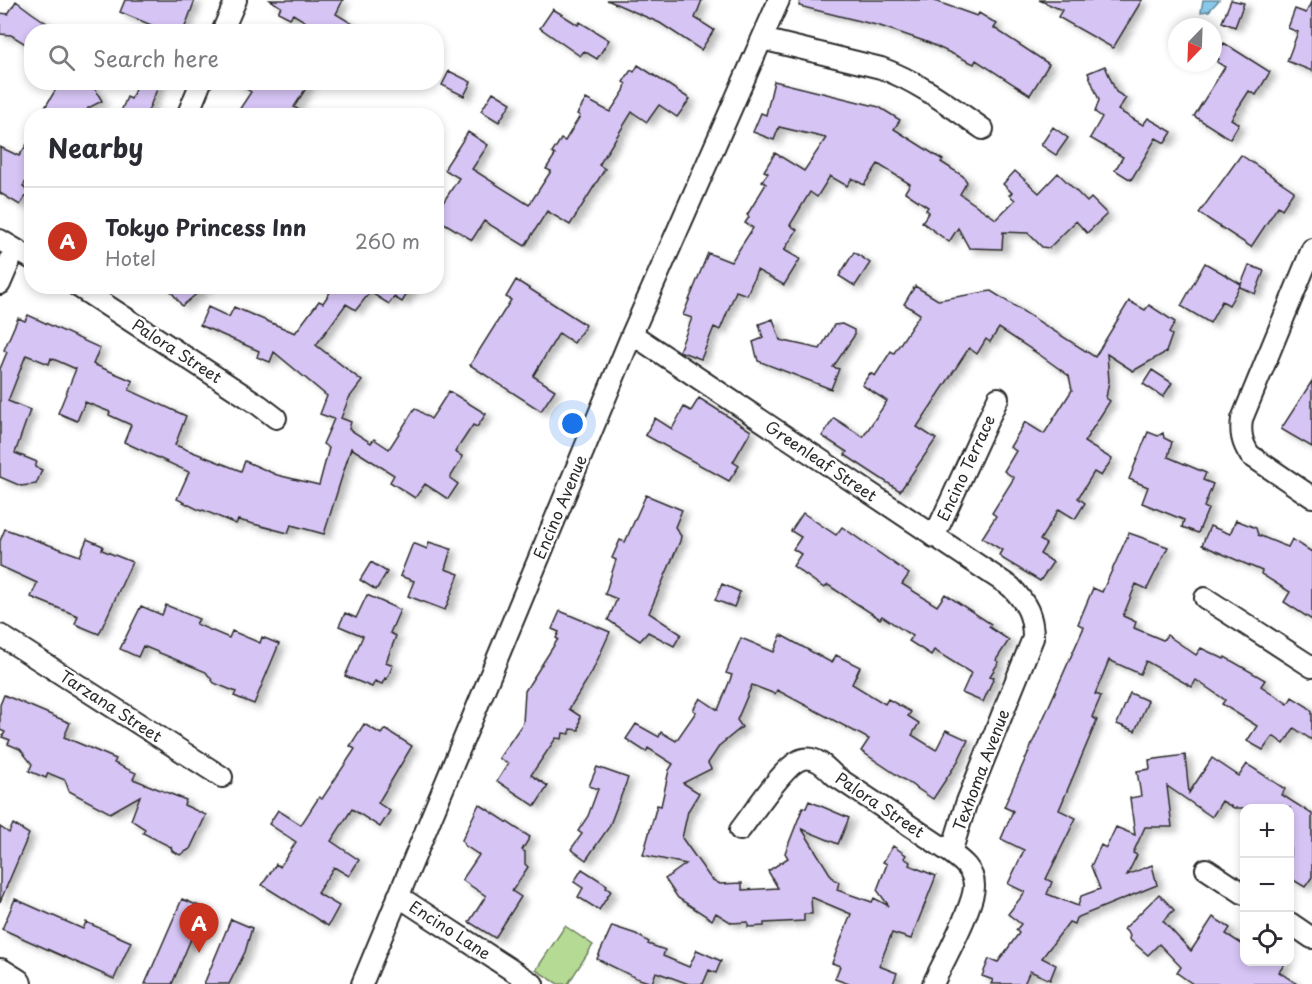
<!DOCTYPE html>
<meta charset="utf-8">
<style>
:root{--surface:#fff;--page:#f7f7f7;--text:#2b2b33;--muted:#7c7c81;--line:#e1e1e2;--accent:#c8321e}
body{margin:0;font-family:"Playpen Sans",sans-serif;background:var(--page);color:var(--text)}
.controls{position:absolute;right:18px;bottom:18px;display:grid;overflow:hidden;border-radius:12px;box-shadow:0 3px 9px #0003}
.controls button{width:54px;height:54px;display:grid;place-items:center;padding:0;border:0;border-bottom:2px solid var(--line);background:var(--surface);color:var(--text);font:30px sans-serif}
.compass{position:absolute;left:1168px;top:18px;width:54px;height:54px;border-radius:50%;background:var(--surface);box-shadow:0 3px 9px #0003;rotate:203deg}
.you{position:absolute;left:573px;top:424px;width:21px;height:21px;margin:-15px;border:4px solid #fff;border-radius:50%;background:#1a73e8;box-shadow:0 0 0 9px #1a73e833}
.badge{display:grid;place-items:center;width:39px;height:39px;border-radius:50%;background:var(--accent);color:#fff;font-size:20px;font-weight:700}
.pin{position:absolute;translate:-50% -50px;filter:drop-shadow(0 2px 3px #0008)}
.pin::after{content:'';position:absolute;top:32px;width:21px;height:18px;background:inherit;clip-path:polygon(0 0,100% 0,50% 100%)}
.list{margin:0;padding:0;list-style:none}
h2{display:flex;justify-content:space-between;align-items:center;height:78px;margin:0;padding:0 24px;font-size:26px}
h2 small{font-size:20px;font-weight:400;color:var(--muted)}
.list li{display:grid;grid-template-columns:39px 1fr auto;gap:18px;align-items:center;box-sizing:border-box;height:108px;padding:0 24px;border-top:2px solid var(--line)}
.list b{display:block;font-size:22px;white-space:nowrap}
.list p{margin:0;font-size:20px;white-space:nowrap;color:var(--muted)}
.list em{font-size:20px;font-style:normal;color:var(--muted)}
.icon{flex:none;width:33px;height:33px;fill:none;stroke:currentColor;stroke-width:2;stroke-linecap:round;stroke-linejoin:round}
.map{position:relative;flex:none;width:1312px;height:984px;overflow:hidden}
.search{position:absolute;background:var(--surface);box-shadow:0 3px 9px #0003;left:24px;top:24px;width:420px;height:66px;display:flex;align-items:center;gap:15px;box-sizing:border-box;padding:0 21px;border-radius:24px;color:var(--muted);font-size:22px}
.panel{position:absolute;background:var(--surface);box-shadow:0 3px 9px #0003;left:24px;top:108px;width:420px;height:186px;border-radius:24px}
.map>svg:first-child{display:block}
.green{fill:#b5da94;stroke:#708260;stroke-width:1.5}
.water{fill:#88c8e8;stroke:#63899c;stroke-width:1.5}
.building{fill:#d6c4f4;stroke:#2b2b2b;stroke-width:1.5;filter:url(#shadow)}
.lines{fill:none;stroke-linecap:round;stroke-linejoin:round}
.street-casing{stroke:#2b2b2b;stroke-width:24}
.primary-casing{stroke:#2b2b2b;stroke-width:34}
.street{stroke:#fff;stroke-width:20}
.primary{stroke:#fff;stroke-width:30}
.labels{text-anchor:middle;stroke-width:5;stroke-linejoin:round;paint-order:stroke}
.street-label{font-size:16px;fill:#2b2b2b;stroke:#fff}
</style>
<div class="map">
<svg width="1312" height="984" viewBox="0 0 1312 984">
<defs>
<filter id="shadow"><feDropShadow dx="6" dy="4" stdDeviation="3" flood-color="#0004"/></filter>
</defs>
<rect width="100%" height="100%" fill="#fff"/>
<filter id="ink" filterUnits="userSpaceOnUse"><feTurbulence type="fractalNoise" baseFrequency=".0167" numOctaves="2"/><feDisplacementMap in="SourceGraphic" scale="12" xChannelSelector="R" yChannelSelector="G"/><feConvolveMatrix kernelMatrix="1 2 1 2 8 2 1 2 1" color-interpolation-filters="sRGB"/></filter>
<g filter="url(#ink)">
<path class="green" d="M565,926L593,945L568,984H558L536,970Z"/>
<path class="water" d="M1203,0H1219L1209,11L1201,12Z"/>
<path class="building" d="M125,0H195L183,32H168L120,12Z
M270,0H343L336,14L366,32H322L293,14L290,18L278,12L281,7Z
M607,0H702L695,18L714,30L701,50L660,23Z
M800,0H932L977,16L979,13L997,24L994,28L1049,64L1030,95L976,60L974,64L927,42L880,26L799,6Z
M1039,0H1142L1113,48L1058,17L1062,10Z
M1231,0L1244,3L1235,27L1222,22Z
M1312,0V71L1287,61L1298,32L1288,28L1295,9L1306,13Z
M16,1L32,13L60,32H32V48L11,35L0,34V13L8,14Z
M553,9L578,25L580,22L609,40L597,59L584,51L580,56L540,28Z
M1224,43L1270,72L1256,95L1249,91L1231,119L1239,124L1230,139L1194,116L1225,67L1217,62L1219,59L1215,57Z
M638,65L690,99L677,117L659,105L647,122L632,112L599,165L605,169L570,225L547,211L525,246L484,221L472,240L436,218V213L459,178L445,170L446,166L468,132L488,145L472,169L529,205L551,171L546,169L555,155L552,153L561,139L565,141L580,116L577,114L586,99L610,112L624,91L626,84L623,82L631,70L634,72Z
M1105,66L1116,92L1126,98L1118,110L1143,125L1148,118L1172,132L1165,143L1156,138L1131,180L1115,170L1123,157L1090,138L1102,117L1095,112L1099,100L1088,73Z
M449,71L471,82L464,96L442,85Z
M774,81L879,107L900,120L894,129L943,160L941,162L963,176L967,182L960,194L996,219L1015,200L1009,195L1012,193L1003,184L1015,171L1039,193L1058,173L1087,202L1091,198L1107,214L1087,233L1076,221L1049,248L1042,247L1028,233L1003,232L1002,249L969,248L958,228L949,242L922,222L929,212L926,210L928,207L905,192L910,184L878,164L864,185L852,178L847,186L830,176L817,197L810,192L790,225L797,230L784,250L800,259L784,285L757,270L747,295L736,291L720,330L714,327L701,359L679,351L692,318L683,315L708,253L731,262L753,228L745,223L749,217L747,215L766,184L762,181L768,173L764,171L775,153L804,171L826,138L779,127L774,140L753,132L761,113L766,115Z
M60,82H91L102,101L88,108L84,116H40Z
M138,82H160L146,116H119L127,97L131,99Z
M236,82H310L294,107L308,116H235L251,92Z
M493,92L511,103L499,122L481,111Z
M1053,127L1068,138L1056,155L1041,145Z
M32,137V173L23,186L28,193L20,205L0,193V147L19,156Z
M1241,155L1294,191L1282,209L1278,206L1251,247L1199,213Z
M854,252L870,263L855,286L839,276Z
M1205,263L1241,284L1229,305L1222,301L1210,323L1181,306Z
M1249,265L1264,271L1255,294L1240,287Z
M516,280L586,325L574,343L559,333L533,376L555,390L541,411L470,365L511,300L506,297Z
M167,286H206L182,306Z
M334,286H412L402,302L394,297L389,304L370,292L356,310L346,304L316,345L362,381L349,398L341,418L351,422L349,429L371,443L374,439L389,449L415,408L431,419L449,391L486,414L477,427L473,425L455,452L462,456L461,460L450,478L458,484L448,499L425,484L415,498L390,482L394,475L351,448L324,534L291,525L288,533L238,520L236,524L203,510L201,511L177,499L189,472L124,442L131,425L109,415L110,412L85,402L77,421L58,413L76,369L51,358L49,364L26,355L8,401L30,410L15,453L37,462L35,467L42,470L36,484L21,486L0,477V369L7,352L4,350L18,318L25,321L28,315L100,348L93,364L133,381L129,390L186,416L175,445L241,471L245,461L277,475L319,485L329,448L323,444L334,419L320,414L327,396L274,352L270,362L257,357L259,351L200,325L208,307L229,317L234,307L295,333L319,301L323,303Z
M915,286L938,300L991,291L1095,357L1129,301L1145,310L1149,305L1175,322L1169,333L1172,335L1166,352L1133,371L1107,354L1109,381L1106,398L1110,401L1084,442L1112,459L1101,476L1094,472L1078,498L1085,503L1075,519L1059,509L1040,540L1046,544L1040,554L1053,562L1040,581L1003,559L999,555L1002,550L982,538L996,516L992,513L1014,478L1004,471L1016,451L1010,447L1025,422L1044,434L1072,390L1069,376L1040,355L999,328L990,342L986,339L977,354L969,348L917,427L936,439L900,491L845,455L847,452L822,436L834,418L863,437L887,401L862,385L870,373L875,376L891,351L894,353L920,314L904,304Z
M773,319L780,340L820,349L834,325L842,324L854,330V336L833,367L839,369L831,389L758,361L753,342L763,338L759,324Z
M1152,370L1172,383L1163,397L1143,384Z
M1312,381V447L1281,429Z
M699,398L751,431L733,462L739,466L729,481L645,435L655,418L672,429L684,407L691,411Z
M1148,432L1158,436L1163,433L1164,438L1172,442L1168,457L1206,473L1203,480L1213,484L1204,507L1208,509L1198,533L1182,527L1184,520L1142,503L1148,487L1129,479Z
M646,495L682,510L675,527L681,536L680,541L649,613L681,634L674,646L648,632L640,641L608,620L617,599L605,594L616,560L612,558L620,540L625,542Z
M803,513L836,535L842,527L909,574L902,584L937,606L945,594L991,624L989,627L1009,640L996,660L999,662L990,676L994,677L983,702L962,693L971,673L934,650L931,655L909,641L913,636L906,632L882,616L880,619L828,585L824,588L793,566L801,554L793,549L801,537L791,531Z
M1236,520L1256,528L1258,535L1280,544L1288,547L1292,539L1312,552V620L1284,602L1290,592L1261,574L1262,571L1202,545L1210,526L1230,534Z
M5,529L80,556L87,539L103,546L102,550L132,562L99,634L75,624L78,616L31,597L37,583L0,566V541Z
M1129,533L1168,547L1147,589L1136,584L1123,616L1136,622L1134,628L1163,640L1167,635L1196,655L1201,648L1224,659L1225,657L1265,680L1261,686L1288,704L1292,697L1308,707L1312,712V740L1294,728L1284,744L1273,736L1263,750L1247,741L1257,726L1222,704L1225,700L1196,680L1192,687L1146,661L1140,674L1109,660L1095,694L1101,696L1092,717L1097,720L1059,810L1076,818L1046,879L1052,882L1047,894L1078,906L1081,896L1100,889L1091,866L1101,845L1106,848L1116,827L1135,835L1130,798L1141,796L1137,771L1150,769L1149,760L1185,755L1189,793L1212,758L1239,776L1247,764L1285,789L1282,795L1312,814V877L1305,887L1290,878V808H1234L1222,801L1212,817L1167,786L1172,827H1145L1133,853L1137,855L1127,875L1152,865L1157,885L1076,918L1074,924L1069,922L1042,958L1056,965L1050,980L1030,971L1024,984H991L993,980L982,976L989,959L998,962L1019,933L1016,930L1021,924L1008,914L1025,892L1008,884L1024,850L1001,839L1013,811L1004,807L1084,627L1078,624L1093,588L1102,592Z
M429,542L451,549L445,569L459,574L445,610L408,596L414,581L400,576L413,543L427,549Z
M371,562L387,572L376,590L360,580Z
M722,584L740,592L734,607L715,600Z
M367,595L400,610L390,633L396,636L386,662L393,665L387,679L385,678L382,684L375,681L372,687L345,676L363,636L339,626L345,613L356,618Z
M166,605L199,619L196,624L229,638L232,631L260,643L262,637L279,644L254,704L234,696L236,692L214,683L206,672L143,646L138,657L120,649L141,606L162,615Z
M560,611L610,632L592,672L569,709L580,716L579,730L570,729V734L563,733L562,739L556,738L531,775L548,786L535,806L497,781L508,764L499,758L523,723L525,691L558,639L556,638L559,632L552,629Z
M781,635L832,663L836,655L860,667L852,684L885,704L888,699L911,712L908,716L919,723L912,735L936,750L946,730L968,740L958,761L933,799L861,751L869,739L777,690L775,694L752,685L737,720L742,727L720,745L708,763L711,769L683,783L699,793L688,811L682,838L711,879L720,884L742,883V890L778,888L768,871L788,858L785,853L803,807L806,808L809,801L849,818L838,844L802,829L833,879L839,882L837,890L872,902L874,898L889,906L877,890L887,864L883,862L893,846L906,855L904,858L910,862L909,865L936,876L911,939L892,933L879,966L897,973L893,984H849L835,979L840,966L832,963L851,914L811,897L812,914H804V921L764,923V926L748,927V922L732,923L716,913L712,920L678,898L665,879L686,864L643,855L657,805L661,806L669,770L673,764L648,748L646,752L626,739L636,724L659,737L661,732L676,741L696,712L693,710L700,698L718,710L732,675L726,673L741,638L774,652Z
M1130,693L1148,701L1135,731L1117,724Z
M4,695L70,723L64,737L116,759L114,763L136,773L133,779L186,800L184,805L206,815L190,849L180,855L172,851L171,847L143,833L145,829L131,820L140,796L110,813L69,791L65,780L48,773L46,778L29,771L32,764L20,749L8,744L10,740L2,737L5,732L0,730V705Z
M364,724L381,734L385,729L412,746L378,803L390,811L380,827L352,809L331,841L359,860L349,876L334,867L317,893L339,906L328,926L262,885L276,864L280,867L296,842L269,824L278,810L301,825L319,797L322,799L355,749L350,746Z
M597,767L628,778L609,827L586,860L571,849L582,834L578,831L588,816L598,789L589,786Z
M479,804L530,837L522,850L525,852V864L528,867L512,891L521,897L495,938L469,922L486,896L462,880L479,855L464,845L462,840Z
M13,824L29,834L0,902V827L9,833Z
M582,869L607,885L606,888L611,891L599,910L578,897L583,888L574,882Z
M1159,894L1174,910L1163,921L1191,951L1213,917L1230,928L1226,934L1245,946V962H1286L1279,972L1297,984H1193L1177,973L1181,967L1159,944L1148,955L1129,939L1130,935L1124,929Z
M15,899L83,929L86,922L131,942L114,979L2,929Z
M182,899L204,908L172,984H145Z
M231,919L252,928L245,952L229,984H204Z
M612,926L636,934L649,942L648,944L665,950L663,956L689,967L697,950L721,961L716,973L709,970L703,984H689L656,972L652,983L636,978L597,959Z"/>
<g class="lines">
<defs>
<path id="street" d="M222,32L236,0
M762,39L881,68C919,82 950,106 983,129
M187,116L201,82
M0,240L32,259
M1312,249L1242,419C1240,433 1242,443 1250,455L1312,497
M0,284L15,249
M77,286L259,405L276,418
M632,334L1011,587C1027,604 1033,615 1033,638L966,804L951,853C962,861 974,870 974,886C974,907 943,962 933,984
M934,537L998,398
M1205,598L1312,667
M0,635L222,777
M740,830C752,815 786,762 803,759C816,756 826,767 835,776L951,853
M1206,869L1244,894
M398,896L533,984
M1290,923L1312,938
M362,984L632,334L779,0"/>
<path id="primary" d="M0,974L16,984"/>
</defs>
<use href="#street" class="street-casing"/>
<use href="#primary" class="primary-casing"/>
<use href="#street" class="street"/>
<use href="#primary" class="primary"/>
</g>
</g>
<g class="labels">
<g class="street-label">
<text transform="translate(177 351) rotate(33)" y="6">Palora Street</text>
<text transform="translate(821 461) rotate(34)" y="6">Greenleaf Street</text>
<text transform="translate(966 468) rotate(-65)" y="6">Encino Terrace</text>
<text transform="translate(560 507) rotate(-67)" y="6">Encino Avenue</text>
<text transform="translate(111 706) rotate(33)" y="6">Tarzana Street</text>
<text transform="translate(981 770) rotate(-69)" y="6">Texhoma Avenue</text>
<text transform="translate(880 805) rotate(34)" y="6">Palora Street</text>
<text transform="translate(450 930) rotate(33)" y="6">Encino Lane</text>
</g>
</g>
</svg>
<div class="controls">
<button>+</button>
<button>−</button>
<button><svg class="icon" aria-label="locate" viewBox="0 0 24 24"><circle cx="12" cy="12" r="6"/><path d="M12 2v4M12 18v4M2 12h4M18 12h4"/></svg></button>
</div>
<svg class="compass" viewBox="-18 -18 36 36"><path d="M0-13l5 13h-10z" fill="#e53935"/><path d="M0 13l5-13h-10z" fill="#7c7c81"/></svg>
<div class="you"></div>
<div class="pin badge" style="left:199px;top:953px">A</div>
<div class="search"><svg class="icon" aria-label="search" viewBox="0 0 24 24"><circle cx="10" cy="10" r="6"/><path d="M15 15l6 6"/></svg>Search here</div>
<section class="panel">
<h2>Nearby<small></small></h2>
<ul class="list">
<li><span class="badge">A</span><div><b>Tokyo Princess Inn</b><p>Hotel</p></div><em>260 m</em></li>
</ul>
</section>
</div>
